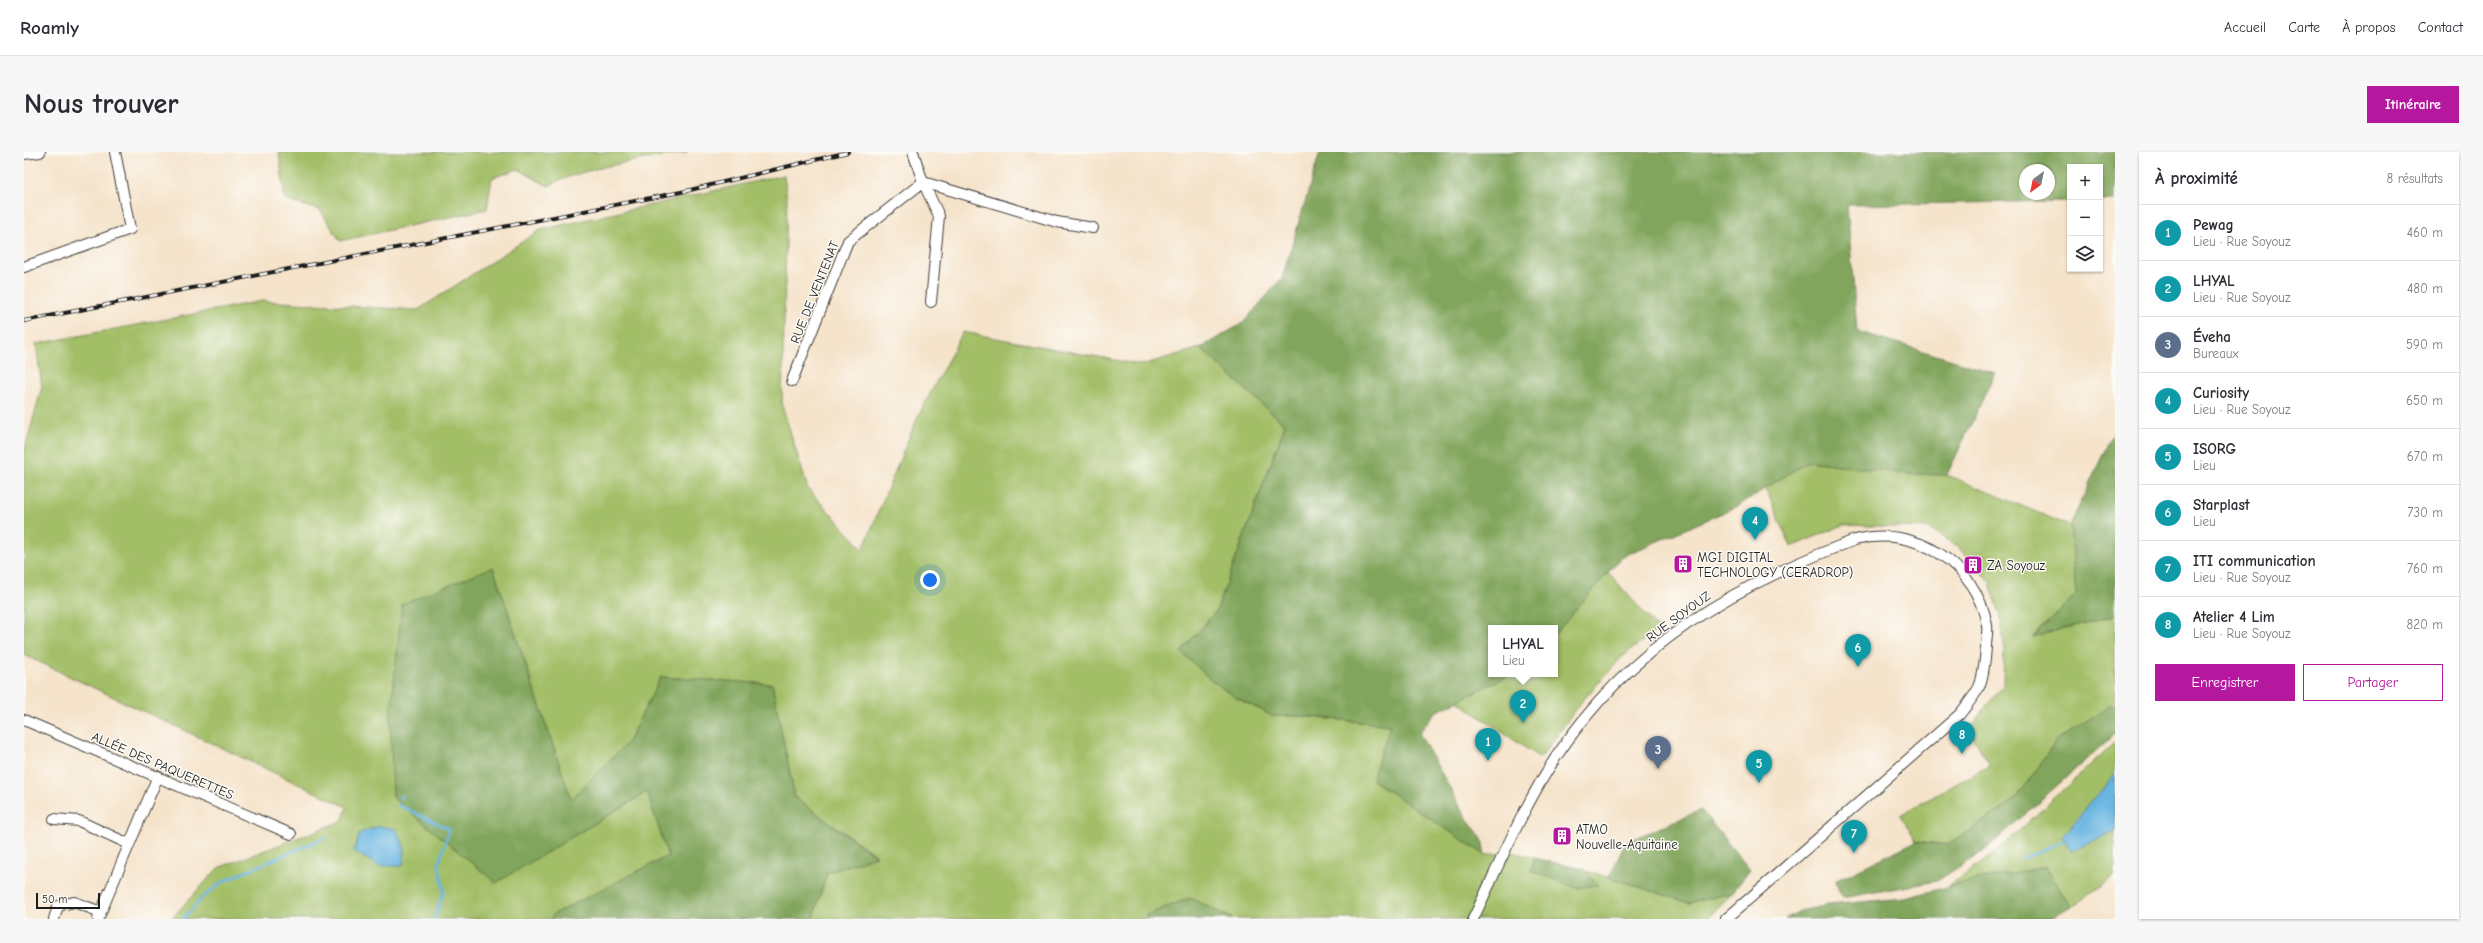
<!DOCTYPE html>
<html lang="fr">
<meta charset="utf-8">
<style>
:root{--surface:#fff;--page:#f7f7f7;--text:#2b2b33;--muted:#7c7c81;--line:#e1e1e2;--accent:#b5179e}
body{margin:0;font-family:"Comic Neue",sans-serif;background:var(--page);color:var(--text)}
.controls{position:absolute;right:12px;top:12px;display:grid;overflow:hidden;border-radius:0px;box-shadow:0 1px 3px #0004}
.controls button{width:36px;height:36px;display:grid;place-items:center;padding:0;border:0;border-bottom:1px solid var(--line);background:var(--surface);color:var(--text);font:20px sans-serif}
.compass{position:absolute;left:1995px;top:12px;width:36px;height:36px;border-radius:50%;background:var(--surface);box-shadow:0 1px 3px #0004;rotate:213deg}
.scale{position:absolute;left:12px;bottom:10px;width:64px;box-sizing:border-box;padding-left:4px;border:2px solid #1c1c1c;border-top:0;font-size:11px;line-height:14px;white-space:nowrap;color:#1c1c1c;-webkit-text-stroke:3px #fdfcf7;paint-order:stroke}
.you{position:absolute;left:906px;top:428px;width:14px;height:14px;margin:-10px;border:3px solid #fff;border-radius:50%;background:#1a73e8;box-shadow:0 0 0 6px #1a73e833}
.badge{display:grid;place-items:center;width:26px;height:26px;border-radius:50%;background:var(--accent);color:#fff;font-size:13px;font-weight:700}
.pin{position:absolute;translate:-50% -33px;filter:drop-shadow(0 1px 2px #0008)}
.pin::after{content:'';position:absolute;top:21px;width:14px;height:12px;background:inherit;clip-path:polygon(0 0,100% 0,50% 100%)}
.popup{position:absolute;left:1464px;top:473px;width:70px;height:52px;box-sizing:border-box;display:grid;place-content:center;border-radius:0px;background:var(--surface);filter:drop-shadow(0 1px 3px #0005);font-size:13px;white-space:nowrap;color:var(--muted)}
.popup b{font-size:15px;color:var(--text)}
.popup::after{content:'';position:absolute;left:50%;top:100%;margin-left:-8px;border:8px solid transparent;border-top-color:var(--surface)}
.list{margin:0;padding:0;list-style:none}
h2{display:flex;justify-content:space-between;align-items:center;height:52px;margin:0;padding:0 16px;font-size:17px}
h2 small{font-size:13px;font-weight:400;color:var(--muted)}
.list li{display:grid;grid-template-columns:26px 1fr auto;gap:12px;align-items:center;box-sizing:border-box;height:56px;padding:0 16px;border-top:1px solid var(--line)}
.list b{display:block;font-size:15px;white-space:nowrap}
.list p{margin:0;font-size:13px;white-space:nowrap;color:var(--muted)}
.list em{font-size:13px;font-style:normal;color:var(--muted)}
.actions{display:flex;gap:8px;padding:12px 16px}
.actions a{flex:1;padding:9px 0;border:1px solid var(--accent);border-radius:0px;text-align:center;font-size:14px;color:var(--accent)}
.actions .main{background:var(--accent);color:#fff}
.icon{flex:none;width:22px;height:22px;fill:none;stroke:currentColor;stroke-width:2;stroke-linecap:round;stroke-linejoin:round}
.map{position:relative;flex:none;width:2091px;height:767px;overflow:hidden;border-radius:0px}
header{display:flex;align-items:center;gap:24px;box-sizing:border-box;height:56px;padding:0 20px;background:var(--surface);border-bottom:1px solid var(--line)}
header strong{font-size:19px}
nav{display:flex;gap:22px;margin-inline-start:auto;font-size:14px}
.intro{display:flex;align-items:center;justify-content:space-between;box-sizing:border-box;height:96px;padding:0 24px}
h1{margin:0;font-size:28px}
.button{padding:10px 18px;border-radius:0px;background:var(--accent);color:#fff;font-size:14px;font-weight:700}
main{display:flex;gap:24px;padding:0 24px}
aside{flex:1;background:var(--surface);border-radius:0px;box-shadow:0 1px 3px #0004}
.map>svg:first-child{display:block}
.green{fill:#a2be66;stroke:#5f6d41}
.forest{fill:#81a55b;stroke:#4e603c;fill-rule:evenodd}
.water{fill:#67b5e1;stroke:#42687e}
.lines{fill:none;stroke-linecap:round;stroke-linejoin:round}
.stream{stroke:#67b5e1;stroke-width:2.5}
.street-casing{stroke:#3d3a36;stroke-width:12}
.street{stroke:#fff;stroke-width:10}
.rail-casing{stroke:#1c1c1c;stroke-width:4}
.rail{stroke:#fdfcf7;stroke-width:2.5;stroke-dasharray:8;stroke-linecap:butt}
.labels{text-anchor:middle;stroke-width:3;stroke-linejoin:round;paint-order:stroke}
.street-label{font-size:13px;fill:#1c1c1c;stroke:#fdfcf7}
.poi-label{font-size:13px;fill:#1c1c1c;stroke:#fdfcf7;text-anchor:start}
</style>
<header>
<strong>Roamly</strong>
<nav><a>Accueil</a><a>Carte</a><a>À propos</a><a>Contact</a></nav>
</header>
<div class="intro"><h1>Nous trouver</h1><a class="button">Itinéraire</a></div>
<main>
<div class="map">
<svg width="2091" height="767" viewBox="0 0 2091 767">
<rect width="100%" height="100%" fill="#fdfcf7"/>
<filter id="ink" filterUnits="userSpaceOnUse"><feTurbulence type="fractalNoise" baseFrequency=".025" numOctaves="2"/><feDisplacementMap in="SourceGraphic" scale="8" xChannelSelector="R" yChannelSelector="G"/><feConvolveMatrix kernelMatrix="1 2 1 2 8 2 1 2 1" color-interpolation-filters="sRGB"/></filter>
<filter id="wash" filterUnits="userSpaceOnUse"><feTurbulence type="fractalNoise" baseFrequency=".012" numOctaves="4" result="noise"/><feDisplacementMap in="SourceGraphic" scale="16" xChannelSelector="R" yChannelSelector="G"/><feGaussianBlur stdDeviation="0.9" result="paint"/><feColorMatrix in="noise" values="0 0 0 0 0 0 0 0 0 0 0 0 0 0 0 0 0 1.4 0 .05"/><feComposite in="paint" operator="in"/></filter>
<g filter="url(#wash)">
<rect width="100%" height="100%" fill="#f5e3ca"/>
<path class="green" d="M255,0H663C624,7 558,15 524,34L494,17L468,26L463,57L316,89L296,58L261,48Z
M760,23L763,48L758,253L784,337L839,397L893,266L939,180L1118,213L1176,196L1261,273L1193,458L1157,500L1185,526L1211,545L1249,564H1278L1366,573L1461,703L1489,700L1585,725L1665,751L1708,741L1683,767H1209L1166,746L1122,763V767H789L803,721L852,703L771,646L748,532L637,525L604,590L547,647L469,415L472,730L623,640L644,704L531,762L525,767H147L194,716L318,669L323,655L0,503V300L18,235L12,192L238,149L394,158L516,78Z
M1785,309L1883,322L1923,323L2046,374L2052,443L2009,484L2091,463V546L2081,557L2033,589L1992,647L1924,693L1892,689L1876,663L1966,613L1944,577L1979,534L1980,493L1976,461L1965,429L1933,394L1903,376L1819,373L1767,395L1741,335Z
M1584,420L1634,477L1597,506L1559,548L1516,606L1433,549L1487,522H1531V482Z
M2091,590V724L2047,755L2021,715L1924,734L1970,702Z"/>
<path class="forest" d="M1296,0H2091V48H2076V15H2046V49L1823,53L1833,179L1971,221L1923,323L1883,322L1785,309L1712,355L1597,405L1531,482V476H1467V522H1487L1412,560L1395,581L1442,665L1458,686L1461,703L1348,628L1366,573L1278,564H1249L1211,545L1185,526L1157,500L1193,458L1261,273L1176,196L1219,171L1258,126ZM2001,18H2025V42H2001Z
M2091,276V463L2009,485L2052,443L2046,374Z
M469,415L547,647L604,590L637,525L748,532L771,646L852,704L803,721L789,767H525L530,762L644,704L623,640L472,731L369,646L366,568L378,452Z
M2091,550V579L2084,588L1960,699L1913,729L1818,746L1811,729L1892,689L1924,693L1992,647L2032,589Z
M1677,658L1726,718L1708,741L1665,751L1585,725L1602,690Z
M1510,707L1560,717L1574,733L1553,736L1507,719Z
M2022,715L2047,755L2027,767H1761L1776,759L1804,753L1881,746L1950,728Z
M1166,746L1209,767H1122V763Z"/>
<path class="water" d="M2091,623V678L2047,700L2038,684Z
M356,674L372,677L380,694L379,714H354L330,699L336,681Z"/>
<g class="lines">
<path class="stream" d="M376,646L377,643
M374,653L425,677L415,712L420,740L410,767
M1998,707L2033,691L2044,689
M159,767L179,745L200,729L302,685"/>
</g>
</g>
<g filter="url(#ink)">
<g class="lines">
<defs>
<path id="street" d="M0,2L16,0
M899,30L1033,70L1069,76
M899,30L915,64L907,150
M0,115L106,77L91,0
M768,229L824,89L899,30L889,0
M0,568L267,682
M30,667L55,669L105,692
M30,767L34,754L50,750L77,760
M74,767L134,624
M1449,767C1475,713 1499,655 1532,605C1606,494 1708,434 1831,388C1890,372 1952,411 1963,473C1964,480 1962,488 1962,495C1961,507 1960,526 1954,537C1949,546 1942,554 1936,562L1702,767"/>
</defs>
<use href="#street" class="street-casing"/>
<use href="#street" class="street"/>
<defs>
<path id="rail" d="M0,169L662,39L824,0"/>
</defs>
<use href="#rail" class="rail-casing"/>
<use href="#rail" class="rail"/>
</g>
</g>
<defs>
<symbol id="building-square" viewBox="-11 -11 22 22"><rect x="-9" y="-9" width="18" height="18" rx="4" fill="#b5179e" stroke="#fdfcf7"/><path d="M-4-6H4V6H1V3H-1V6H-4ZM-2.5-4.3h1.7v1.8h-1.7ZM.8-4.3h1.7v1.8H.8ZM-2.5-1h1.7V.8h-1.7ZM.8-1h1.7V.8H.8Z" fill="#fff"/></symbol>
</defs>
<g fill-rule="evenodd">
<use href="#building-square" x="1648" y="401" width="22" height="22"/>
<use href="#building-square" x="1938" y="402" width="22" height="22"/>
<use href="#building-square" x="1527" y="673" width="22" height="22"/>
</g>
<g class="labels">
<g class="street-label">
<text transform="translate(790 140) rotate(-68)" y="5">RUE DE VENTENAT</text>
<text transform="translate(1654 464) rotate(-36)" y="5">RUE SOYOUZ</text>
<text transform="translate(139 613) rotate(23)" y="5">ALLÉE DES PAQUERETTES</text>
</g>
<g class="poi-label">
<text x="1673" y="410">MGI DIGITAL<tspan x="1673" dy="15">TECHNOLOGY (CERADROP)</tspan></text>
<text x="1963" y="418">ZA Soyouz</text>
<text x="1552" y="682">ATMO<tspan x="1552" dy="15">Nouvelle-Aquitaine</tspan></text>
</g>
</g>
</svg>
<div class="controls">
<button>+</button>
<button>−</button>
<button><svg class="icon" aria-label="layers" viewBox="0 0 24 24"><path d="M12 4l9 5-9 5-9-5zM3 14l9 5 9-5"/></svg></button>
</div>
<svg class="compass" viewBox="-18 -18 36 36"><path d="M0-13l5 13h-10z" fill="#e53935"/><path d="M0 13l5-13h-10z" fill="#7c7c81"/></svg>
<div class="scale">50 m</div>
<div class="you"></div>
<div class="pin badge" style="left:1464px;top:609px;background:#0f9aa8">1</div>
<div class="pin badge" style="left:1499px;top:571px;background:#0f9aa8">2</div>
<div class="popup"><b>LHYAL</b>Lieu</div>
<div class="pin badge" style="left:1634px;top:617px;background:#5c6f8a">3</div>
<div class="pin badge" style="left:1731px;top:388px;background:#0f9aa8">4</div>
<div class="pin badge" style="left:1735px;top:631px;background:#0f9aa8">5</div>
<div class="pin badge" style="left:1834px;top:515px;background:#0f9aa8">6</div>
<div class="pin badge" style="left:1830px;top:701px;background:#0f9aa8">7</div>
<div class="pin badge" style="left:1938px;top:602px;background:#0f9aa8">8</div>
</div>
<aside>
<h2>À proximité<small>8 résultats</small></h2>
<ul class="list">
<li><span class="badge" style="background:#0f9aa8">1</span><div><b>Pewag</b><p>Lieu · Rue Soyouz</p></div><em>460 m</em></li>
<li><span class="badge" style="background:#0f9aa8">2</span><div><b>LHYAL</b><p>Lieu · Rue Soyouz</p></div><em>480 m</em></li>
<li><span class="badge" style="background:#5c6f8a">3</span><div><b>Éveha</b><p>Bureaux</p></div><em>590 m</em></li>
<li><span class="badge" style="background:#0f9aa8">4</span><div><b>Curiosity</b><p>Lieu · Rue Soyouz</p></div><em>650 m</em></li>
<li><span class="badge" style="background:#0f9aa8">5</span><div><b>ISORG</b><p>Lieu</p></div><em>670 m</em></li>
<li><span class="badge" style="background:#0f9aa8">6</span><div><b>Starplast</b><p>Lieu</p></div><em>730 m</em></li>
<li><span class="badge" style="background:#0f9aa8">7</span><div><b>ITI communication</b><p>Lieu · Rue Soyouz</p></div><em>760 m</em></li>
<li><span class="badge" style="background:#0f9aa8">8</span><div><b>Atelier 4 Lim</b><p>Lieu · Rue Soyouz</p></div><em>820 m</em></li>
</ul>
<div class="actions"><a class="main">Enregistrer</a><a>Partager</a></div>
</aside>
</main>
